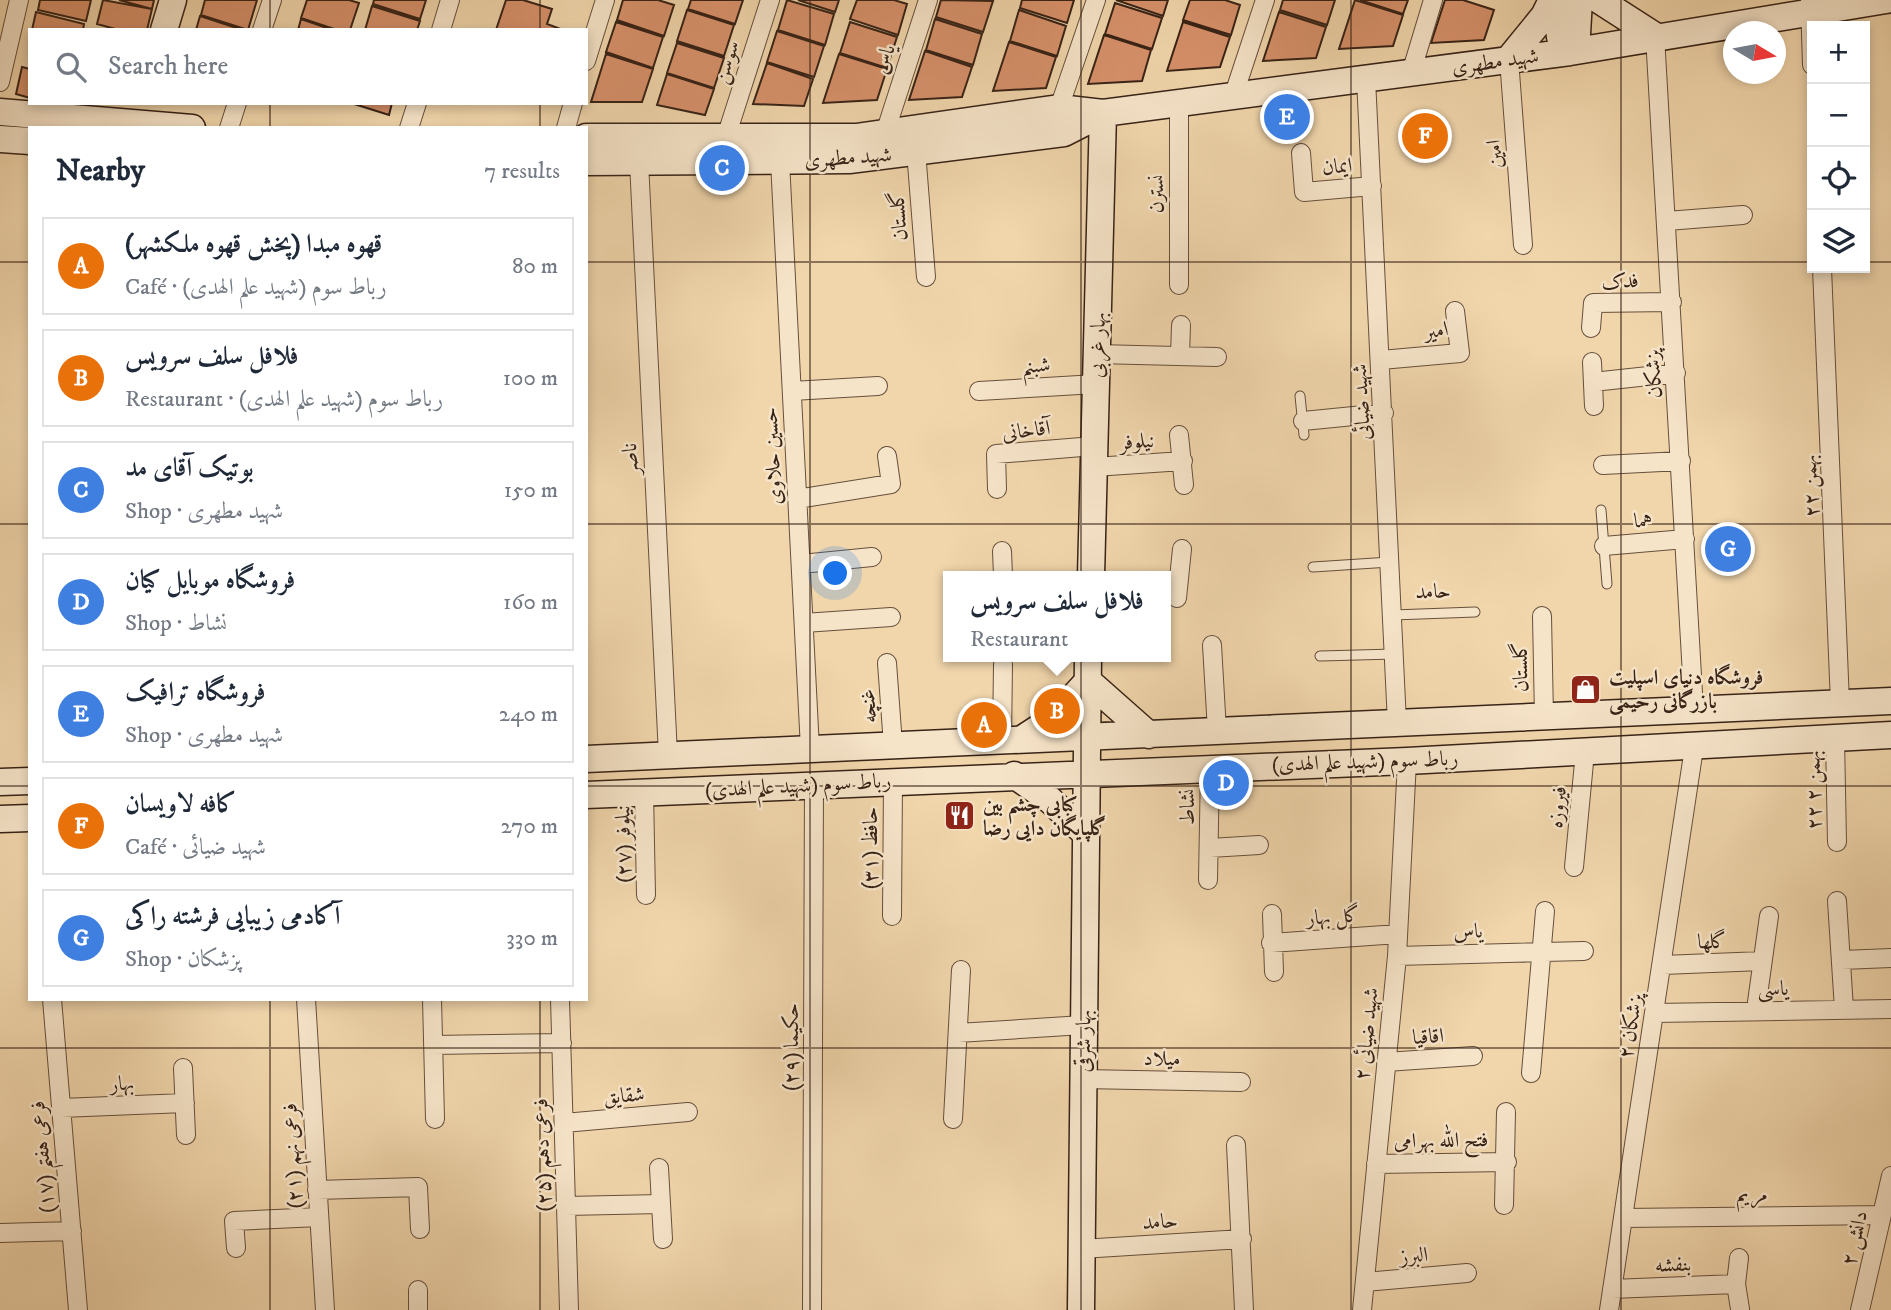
<!DOCTYPE html>
<meta charset="utf-8">
<style>
:root{--surface:#fff;--page:#f6f6f7;--text:#1f2937;--muted:#747a83;--line:#e0e1e3;--accent:#db2777}
body{margin:0;font-family:"IM FELL DW Pica",Amiri,serif;background:var(--page);color:var(--text)}
.controls{position:absolute;right:21px;top:21px;display:grid;overflow:hidden;border-radius:0px;box-shadow:0 4px 10px #0003}
.controls button{width:63px;height:63px;display:grid;place-items:center;padding:0;border:0;border-bottom:2px solid var(--line);background:var(--surface);color:var(--text);font:35px sans-serif}
.compass{position:absolute;left:1723px;top:21px;width:63px;height:63px;border-radius:50%;background:var(--surface);box-shadow:0 4px 10px #0003;rotate:100deg}
.you{position:absolute;left:836px;top:574px;width:24px;height:24px;margin:-18px;border:5px solid #fff;border-radius:50%;background:#1a73e8;box-shadow:0 0 0 10px #1a73e833}
.badge{display:grid;place-items:center;width:46px;height:46px;border-radius:50%;background:var(--accent);color:#fff;font-size:23px;font-weight:700}
.pin{position:absolute;translate:-50% -50%;border:4px solid #fff;box-shadow:0 2px 7px #0006}
.popup{position:absolute;left:943px;top:571px;width:228px;height:91px;box-sizing:border-box;display:grid;place-content:center;border-radius:0px;background:var(--surface);filter:drop-shadow(0 2px 5px #0005);font-size:23px;white-space:nowrap;color:var(--muted)}
.popup b{font-size:26px;color:var(--text)}
.popup::after{content:'';position:absolute;left:50%;top:100%;margin-left:-14px;border:14px solid transparent;border-top-color:var(--surface)}
.list{margin:0;padding:0;list-style:none}
h2{display:flex;justify-content:space-between;align-items:center;height:91px;margin:0;padding:0 28px;font-size:30px}
h2 small{font-size:23px;font-weight:400;color:var(--muted)}
.list li{display:grid;grid-template-columns:46px 1fr auto;gap:21px;align-items:center;box-sizing:border-box;height:98px;margin:0 14px 14px;padding:0 14px;border:2px solid var(--line);border-radius:0px}
.list b{display:block;font-size:26px;white-space:nowrap}
.list p{margin:0;font-size:23px;white-space:nowrap;color:var(--muted)}
.list em{font-size:23px;font-style:normal;color:var(--muted)}
.icon{flex:none;width:38px;height:38px;fill:none;stroke:currentColor;stroke-width:2;stroke-linecap:round;stroke-linejoin:round}
.map{position:relative;flex:none;width:1891px;height:1310px;overflow:hidden}
.search{position:absolute;background:var(--surface);box-shadow:0 4px 10px #0003;left:28px;top:28px;width:560px;height:77px;display:flex;align-items:center;gap:18px;box-sizing:border-box;padding:0 24px;border-radius:0px;color:var(--muted);font-size:26px}
.panel{position:absolute;background:var(--surface);box-shadow:0 4px 10px #0003;left:28px;top:126px;width:560px;height:875px;border-radius:0px}
.map>svg:first-child{display:block}
.building{fill:#d7916b;stroke:#372216;stroke-width:2}
.lines{fill:none;stroke-linecap:round;stroke-linejoin:round}
.lane-casing{stroke:#664f3c;stroke-width:11}
.street-casing{stroke:#664f3c;stroke-width:20}
.secondary-casing{stroke:#372216;stroke-width:29}
.lane{stroke:#f6e4c9;stroke-width:9}
.street{stroke:#f6e4c9;stroke-width:18}
.secondary{stroke:#f6e4c9;stroke-width:26}
.grid{fill:none;stroke:#372216;stroke-width:2;stroke-opacity:0.55}
.labels{text-anchor:middle;stroke-width:5;stroke-linejoin:round;paint-order:stroke}
.street-label{font-size:21px;fill:#372216;stroke:#f6e4c9}
.poi-label{font-size:21px;font-weight:bold;fill:#372216;stroke:#f6e4c9;text-anchor:start}
</style>
<div class="map">
<svg width="1891" height="1310" viewBox="0 0 1891 1310">
<rect width="100%" height="100%" fill="#f1d6ac"/>
<filter id="stains"><feTurbulence type="fractalNoise" baseFrequency=".00286" numOctaves="4"/><feColorMatrix values="0 0 0 0 .2 0 0 0 0 .09 0 0 0 0 .02 0 0 0 .5 -.17"/></filter>
<radialGradient id="worn" r=".72"><stop offset=".6" stop-color="#630" stop-opacity="0"/><stop offset="1" stop-color="#630" stop-opacity=".3"/></radialGradient>
<path class="building" d="M40,0H91L86,21L38,10Z
M103,0L152,9L147,30H119L97,24Z
M119,0H154L152,9Z
M205,0H257L248,30L201,15Z
M307,0H349L359,3L350,30H337L301,18Z
M374,0H426L420,19L373,4Z
M506,0H523L552,9L547,24L563,30H496Z
M623,0H658L674,5L664,36L617,20Z
M691,0H743L735,24L688,9Z
M787,0L834,14L825,45L778,30Z
M798,0H839L835,12Z
M857,0H894L907,4L898,35L850,19Z
M941,0L993,1L983,32L936,17Z
M1022,0H1074L1067,23L1020,8Z
M1116,0H1168L1163,16Z
M1190,0H1225L1240,5L1231,35L1183,20Z
M1283,0H1335L1327,25L1280,10Z
M1355,0L1403,15L1393,46L1339,49Z
M1360,0H1408L1403,14Z
M1445,0H1463L1494,10L1484,40L1431,43Z
M1115,3L1162,18L1152,49L1105,34Z
M372,6L420,21L417,30H365Z
M687,10L734,25L724,56L677,41Z
M1019,10L1066,26L1057,56L1010,41Z
M36,12L84,24L83,30H32Z
M1279,12L1326,27L1316,58L1263,61Z
M200,16L243,30H196Z
M301,19L333,30H298Z
M935,19L982,34L973,65L926,50Z
M616,22L663,37L653,68L606,52Z
M850,22L897,37L887,68L840,53Z
M1183,22L1230,37L1220,67L1167,71Z
M777,31L824,46L814,77L767,62Z
M1104,35L1151,50L1142,81L1088,84Z
M1009,42L1056,57L1046,88L993,91Z
M677,43L724,58L714,88L667,73Z
M925,51L972,67L962,97L909,100Z
M606,54L653,69L642,102H591Z
M839,54L887,69L877,100L823,103Z
M767,63L813,79L804,106L753,104Z
M22,67L30,69V98L16,94Z
M667,74L714,89L705,115L657,105Z
M351,103H392L389,115Z"/>
<g class="lines">
<defs>
<path id="lane" d="M1300,396L1304,435
M1601,510L1607,584
M1313,567L1390,562
M1393,615L1475,612
M1320,656L1395,654"/>
<path id="street" d="M1810,2L1812,65
M262,30L272,0
M441,30L450,0
M1655,36L1694,710
M1509,59L1523,245
M586,61L605,0
M1411,73L1433,0
M1366,79L1397,723
M0,82L19,0
M1234,94L1265,0
M1179,103V285
M1059,108L1096,0
M229,128L237,103
M409,128L417,103
M566,128L573,103
M885,133L928,0
M726,137L770,0
M916,151L926,277
M1301,153L1304,192L1372,186
M780,161L810,749
M639,162L668,755
M1667,221L1743,215
M1822,268L1840,703
M1591,328L1593,303L1672,302
M1097,354L1217,357
M1180,356L1181,325
M1381,360L1460,353L1455,311
M1592,362L1594,406
M1593,382L1676,373
M792,391L878,386
M979,391L1096,384
M1303,421L1384,413
M1179,435L1184,485
M1603,465L1681,461
M1094,467L1183,461
M997,489L996,454L1094,446
M797,499L891,484L887,456
M1604,546L1685,539
M1002,551L1003,576
M801,564L872,557
M1177,598L1182,549
M1542,616L1544,717
M804,623L891,617
M1212,645L1217,731
M887,663L893,745
M1835,738L1837,842
M1002,741L1003,664
M644,792L646,895
M1210,848L1259,845
M1574,867L1585,752
M1208,880L1210,767
M1837,901L1844,1009
M1272,914L1274,972
M892,916L893,780
M1271,943L1398,934
M1397,956L1584,951
M1842,960L1891,958
M1663,965L1762,961
M52,999L78,1310
M306,999L325,1310
M432,999L435,1119
M560,999L569,1310
M1757,1002L1769,916
M1655,1013L1891,1009
M958,1033L1083,1025
M433,1045L562,1043
M1386,1062L1473,1056
M183,1068L186,1135
M1531,1073L1545,911
M1083,1079L1241,1082
M61,1108L185,1103
M953,1119L961,970
M564,1123L688,1112
M1236,1145L1244,1310
M1376,1164L1507,1162
M659,1168L663,1239
M317,1190L418,1187L420,1229
M1504,1205L1506,1112
M566,1206L661,1204
M1623,1218L1882,1215
M0,1233L72,1231
M236,1248L234,1221L319,1217
M1081,1249L1242,1239
M1739,1258L1736,1284L1740,1309
M1365,1282L1467,1273
M1612,1289L1736,1284
M418,1290V1310
M812,1310L814,784
M1362,1310L1397,956L1407,761
M1609,1310L1694,748
M1860,1310L1891,1176"/>
<path id="secondary" d="M1556,0L1560,37L1570,52L1577,34L1579,0
M1599,0L1655,36
M164,30L173,0
M1509,59L1544,16L1552,0
M0,112L192,128
M586,137H856L1059,108L1103,113L1570,52L1886,0
M0,139L30,141
M586,162L849,160L1064,133L1103,113
M1091,576L1103,113
M1022,739L1054,718L1088,681L1149,735
M586,759L1891,701
M1014,775L1050,800L1085,833
M0,782L30,781
M586,795L1407,761L1891,735
M0,819L30,818
M1081,1310L1088,657"/>
</defs>
<use href="#lane" class="lane-casing"/>
<use href="#street" class="street-casing"/>
<use href="#secondary" class="secondary-casing"/>
<use href="#lane" class="lane"/>
<use href="#street" class="street"/>
<use href="#secondary" class="secondary"/>
</g>
<path class="grid" d="M270,0V30M540,0V30M810,0V1310M1081,0V1310M1351,0V1310M1621,0V1310M270,103V128M540,103V128M0,262H30M586,262H1812M1865,262H1891M0,524H30M586,524H1891M0,786H30M586,786H1891M270,999V1310M540,999V1310M0,1048H1891"/>
<defs>
<symbol id="shop-square" viewBox="-11 -11 22 22"><rect x="-9" y="-9" width="18" height="18" rx="4" fill="#8f2418" stroke="#f6e4c9"/><path d="M-5-2.5h2.3a2.7 3.5 0 0 1 5.4 0H5L5.5 6h-11ZM-1.5-2.5h3a1.5 2.3 0 0 0-3 0Z" fill="#fff"/></symbol>
<symbol id="restaurant-square" viewBox="-11 -11 22 22"><rect x="-9" y="-9" width="18" height="18" rx="4" fill="#8f2418" stroke="#f6e4c9"/><path d="M-5-6h1v4h1v-4h1v4h1v-4h1v5L-1.5 .5V6h-2V.5L-5-1ZM5-6V6H3V1.5H1.5Q1.5-4 5-6Z" fill="#fff"/></symbol>
</defs>
<g fill-rule="evenodd">
<use href="#shop-square" x="1568" y="672" width="35" height="35"/>
<use href="#restaurant-square" x="942" y="798" width="35" height="35"/>
</g>
<g class="labels">
<g class="street-label">
<text transform="translate(884 59) rotate(-72)" y="7">یاس</text>
<text transform="translate(1495 61) rotate(-8)" y="7">شهید مطهری</text>
<text transform="translate(726 62) rotate(-72)" y="7">سوسن</text>
<text transform="translate(1494 154) rotate(-94)" y="7">امین</text>
<text transform="translate(848 157) rotate(-4)" y="7">شهید مطهری</text>
<text transform="translate(1337 166) rotate(-5)" y="7">ایمان</text>
<text transform="translate(1156 194) rotate(-90)" y="7">نسترن</text>
<text transform="translate(898 216) rotate(-94)" y="7">گلستان</text>
<text transform="translate(1620 281) rotate(-3)" y="7">فدک</text>
<text transform="translate(1436 330) rotate(-10)" y="7">امیر</text>
<text transform="translate(1097 345) rotate(-88)" y="7">بهار غربی</text>
<text transform="translate(1036 365) rotate(-4)" y="7">شبنم</text>
<text transform="translate(1653 374) rotate(-93)" y="7">پزشکان</text>
<text transform="translate(1361 402) rotate(-93)" y="7">شهید ضیائی</text>
<text transform="translate(1026 430) rotate(-7)" y="7">آقاخانی</text>
<text transform="translate(1137 441) rotate(-4)" y="7">نیلوفر</text>
<text transform="translate(772 456) rotate(-93)" y="7">حسین حلاوی</text>
<text transform="translate(630 459) rotate(-93)" y="7">ناصر</text>
<text transform="translate(1810 486) rotate(-93)" y="7">۲۲ بهمن</text>
<text transform="translate(1643 520) rotate(-5)" y="7">هما</text>
<text transform="translate(1433 591) rotate(-2)" y="7">حامد</text>
<text transform="translate(1520 667) rotate(-91)" y="7">گلستان</text>
<text transform="translate(868 706) rotate(-94)" y="7">غنچه</text>
<text transform="translate(1365 761) rotate(-2)" y="7">رباط سوم (شهید علم الهدی)</text>
<text transform="translate(798 785) rotate(-3)" y="7">رباط سوم (شهید علم الهدی)</text>
<text transform="translate(1813 790) rotate(-91)" y="7">۲۲ بهمن ۲</text>
<text transform="translate(1187 807) rotate(-90)" y="7">نشاط</text>
<text transform="translate(1557 807) rotate(-84)" y="7">فیروزه</text>
<text transform="translate(623 844) rotate(-91)" y="7">نیلوفر (۲۷)</text>
<text transform="translate(870 848) rotate(-90)" y="7">حافظ (۳۱)</text>
<text transform="translate(1333 916) rotate(-4)" y="7">گل بهار</text>
<text transform="translate(1468 931) rotate(-2)" y="7">یاس</text>
<text transform="translate(1712 941) rotate(-2)" y="7">گلها</text>
<text transform="translate(1773 988) rotate(-1)" y="7">یاسی</text>
<text transform="translate(1630 1026) rotate(-81)" y="7">پزشکان ۲</text>
<text transform="translate(1366 1034) rotate(-84)" y="7">شهید ضیائی ۲</text>
<text transform="translate(1428 1036) rotate(-4)" y="7">اقاقیا</text>
<text transform="translate(1083 1041) rotate(-89)" y="7">بهار شرقی</text>
<text transform="translate(791 1047) rotate(-90)" y="7">حکیما (۲۹)</text>
<text transform="translate(1162 1058) rotate(1)" y="7">میلاد</text>
<text transform="translate(122 1083) rotate(-3)" y="7">بهار</text>
<text transform="translate(624 1095) rotate(-5)" y="7">شقایق</text>
<text transform="translate(1441 1140) rotate(-1)" y="7">فتح الله بهرامی</text>
<text transform="translate(542 1155) rotate(-92)" y="7">فرعی دهم (۲۵)</text>
<text transform="translate(292 1156) rotate(-93)" y="7">فرعی نهم (۲۱)</text>
<text transform="translate(42 1157) rotate(-95)" y="7">فرعی هفتم (۱۷)</text>
<text transform="translate(1752 1194) rotate(-1)" y="7">مریم</text>
<text transform="translate(1160 1221) rotate(-4)" y="7">حامد</text>
<text transform="translate(1854 1238) rotate(-77)" y="7">دانش ۲</text>
<text transform="translate(1414 1255) rotate(-5)" y="7">البرز</text>
<text transform="translate(1673 1264) rotate(-2)" y="7">بنفشه</text>
</g>
<g class="poi-label">
<text x="1609" y="684">فروشگاه دنیای اسپلیت<tspan x="1609" dy="24">بازرگانی رحیمی</tspan></text>
<text x="983" y="811">کبابی چشم بین<tspan x="983" dy="24">گلپایگان دایی رضا</tspan></text>
</g>
</g>
<rect width="100%" height="100%" filter="url(#stains)"/>
<rect width="100%" height="100%" fill="url(#worn)"/>
</svg>
<div class="controls">
<button>+</button>
<button>−</button>
<button><svg class="icon" aria-label="locate" viewBox="0 0 24 24"><circle cx="12" cy="12" r="6"/><path d="M12 2v4M12 18v4M2 12h4M18 12h4"/></svg></button>
<button><svg class="icon" aria-label="layers" viewBox="0 0 24 24"><path d="M12 4l9 5-9 5-9-5zM3 14l9 5 9-5"/></svg></button>
</div>
<svg class="compass" viewBox="-18 -18 36 36"><path d="M0-13l5 13h-10z" fill="#e53935"/><path d="M0 13l5-13h-10z" fill="#747a83"/></svg>
<div class="you"></div>
<div class="pin badge" style="left:984px;top:725px;background:#e8710a">A</div>
<div class="pin badge" style="left:1057px;top:711px;background:#e8710a">B</div>
<div class="popup"><b>فلافل سلف سرویس</b>Restaurant</div>
<div class="pin badge" style="left:722px;top:168px;background:#3f7fe0">C</div>
<div class="pin badge" style="left:1226px;top:783px;background:#3f7fe0">D</div>
<div class="pin badge" style="left:1287px;top:117px;background:#3f7fe0">E</div>
<div class="pin badge" style="left:1425px;top:136px;background:#e8710a">F</div>
<div class="pin badge" style="left:1728px;top:549px;background:#3f7fe0">G</div>
<div class="search"><svg class="icon" aria-label="search" viewBox="0 0 24 24"><circle cx="10" cy="10" r="6"/><path d="M15 15l6 6"/></svg>Search here</div>
<section class="panel">
<h2>Nearby<small>7 results</small></h2>
<ul class="list">
<li><span class="badge" style="background:#e8710a">A</span><div><b>قهوه مبدا (پخش قهوه ملکشهر)</b><p>Café · رباط سوم (شهید علم الهدی)</p></div><em>80 m</em></li>
<li><span class="badge" style="background:#e8710a">B</span><div><b>فلافل سلف سرویس</b><p>Restaurant · رباط سوم (شهید علم الهدی)</p></div><em>100 m</em></li>
<li><span class="badge" style="background:#3f7fe0">C</span><div><b>بوتیک آقای مد</b><p>Shop · شهید مطهری</p></div><em>150 m</em></li>
<li><span class="badge" style="background:#3f7fe0">D</span><div><b>فروشگاه موبایل کیان</b><p>Shop · نشاط</p></div><em>160 m</em></li>
<li><span class="badge" style="background:#3f7fe0">E</span><div><b>فروشگاه ترافیک</b><p>Shop · شهید مطهری</p></div><em>240 m</em></li>
<li><span class="badge" style="background:#e8710a">F</span><div><b>کافه لاویسان</b><p>Café · شهید ضیائی</p></div><em>270 m</em></li>
<li><span class="badge" style="background:#3f7fe0">G</span><div><b>آکادمی زیبایی فرشته راکی</b><p>Shop · پزشکان</p></div><em>330 m</em></li>
</ul>
</section>
</div>
